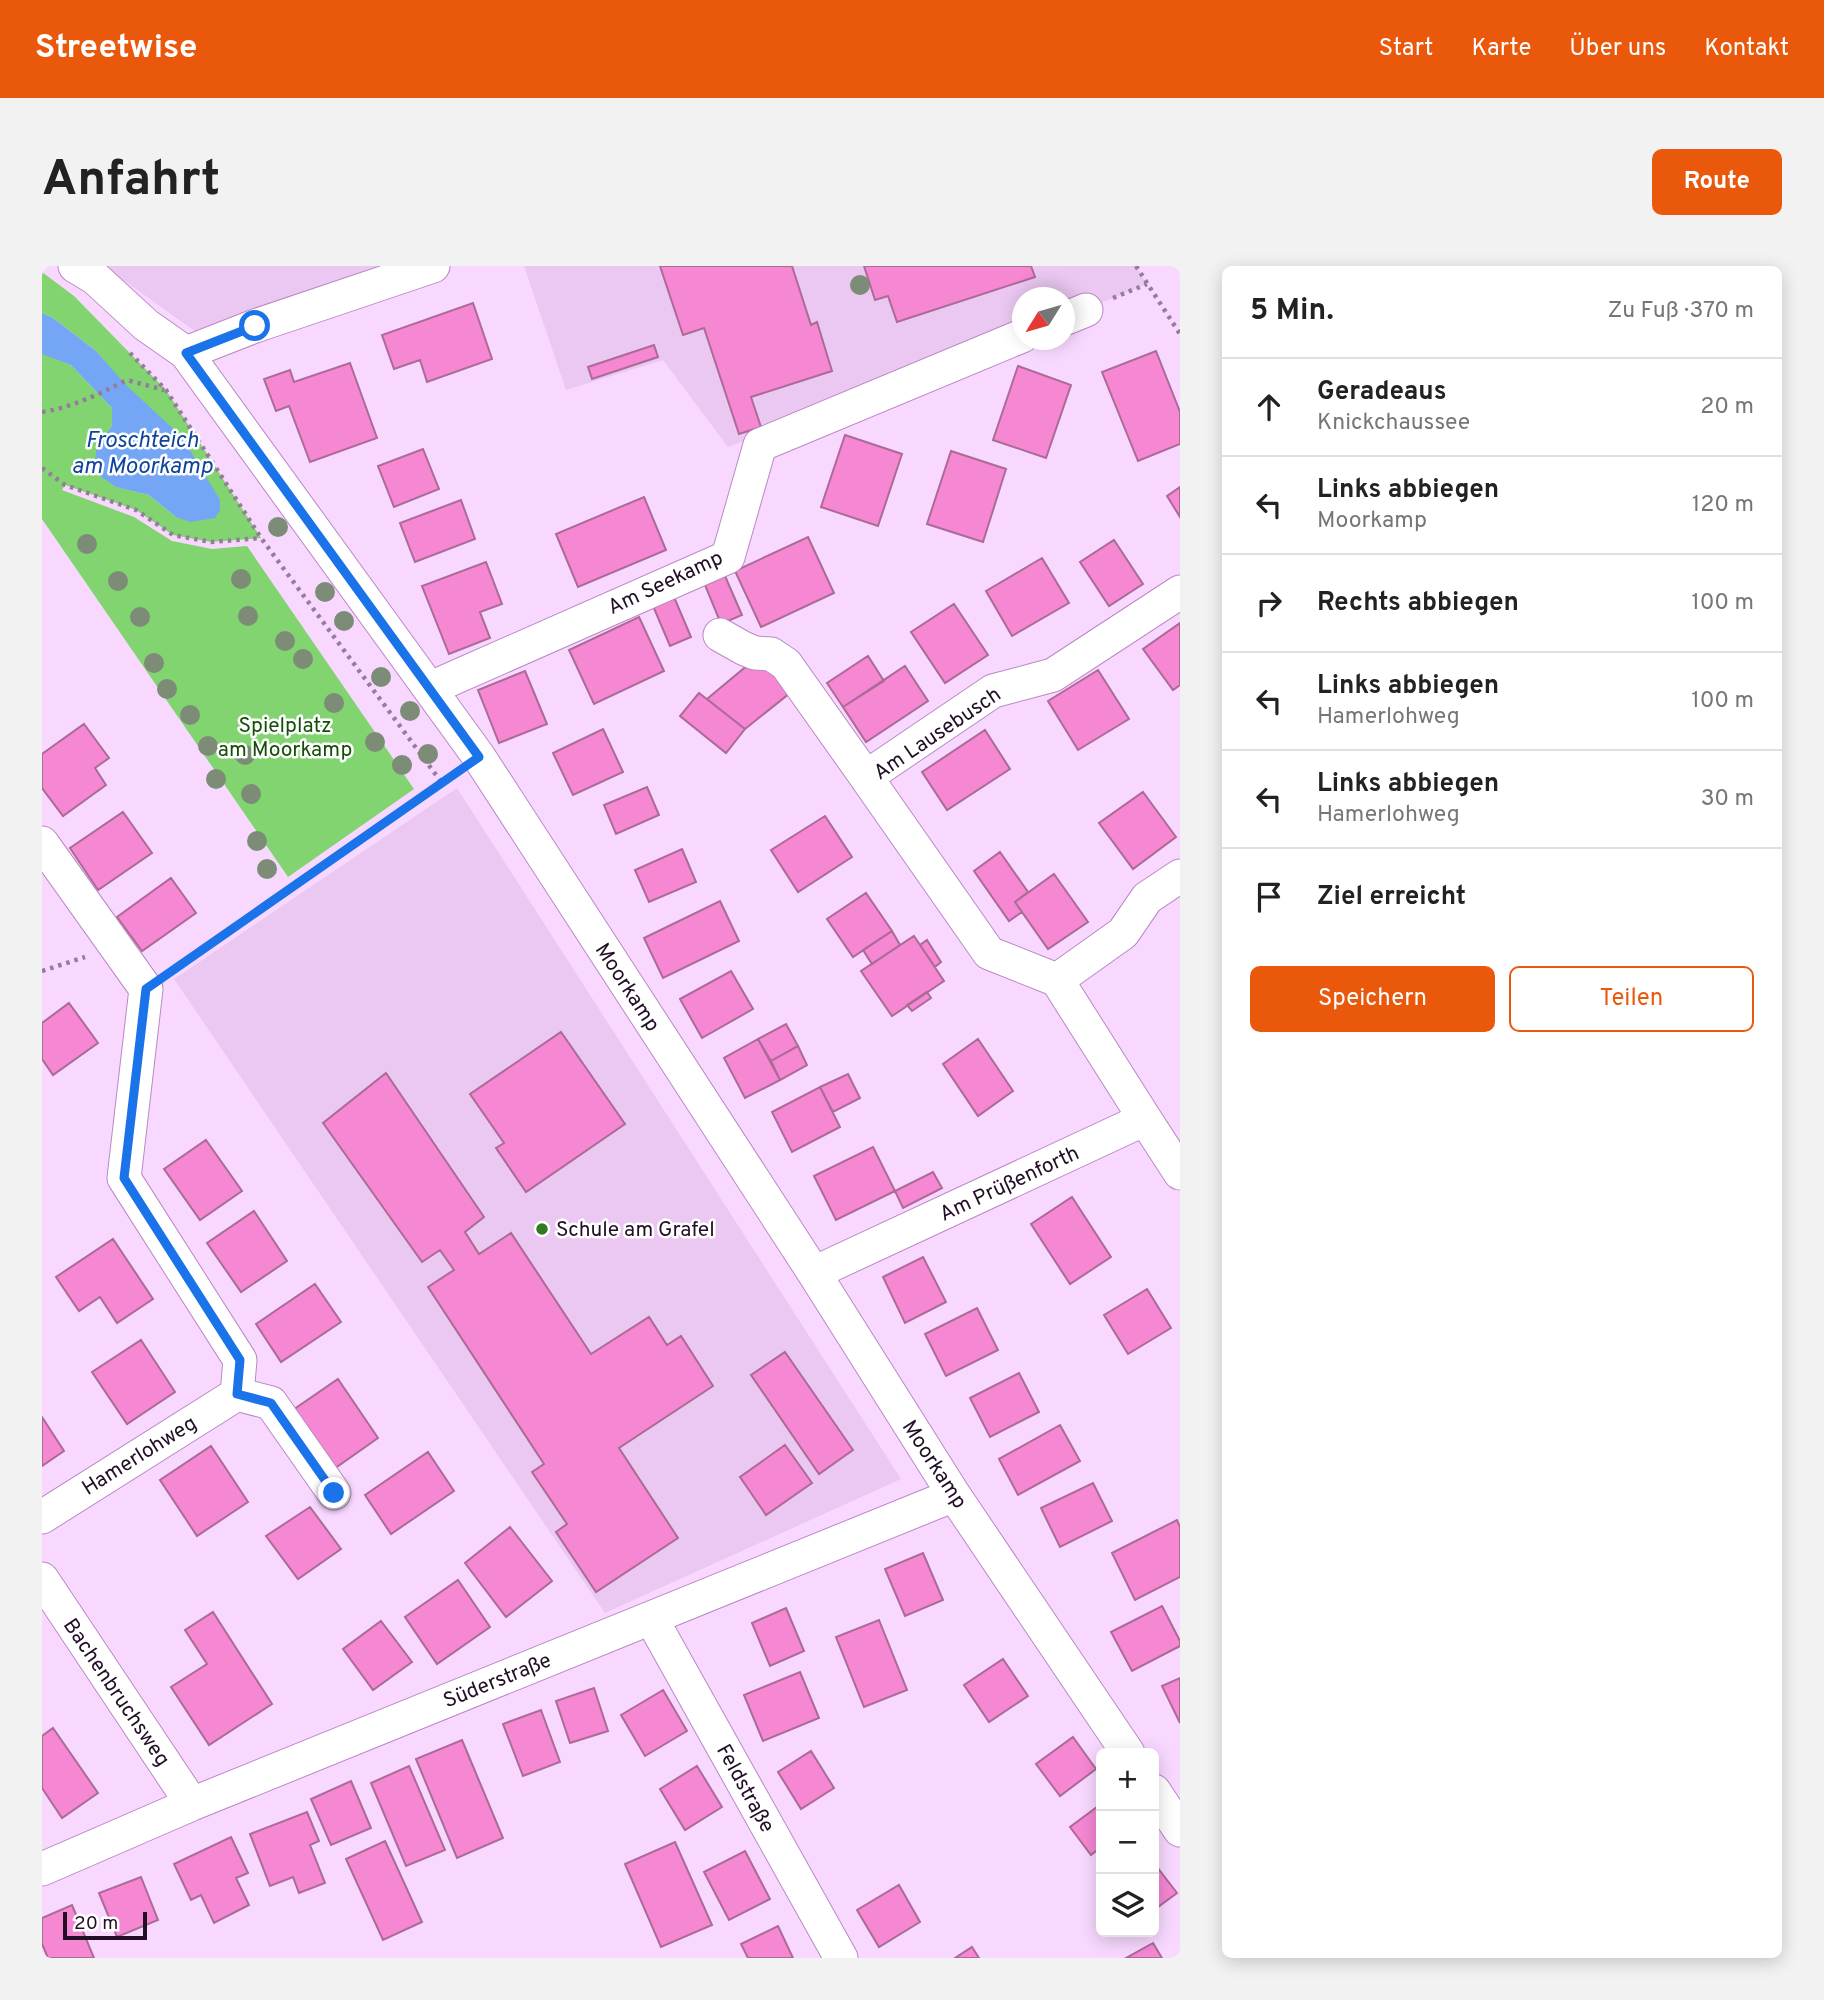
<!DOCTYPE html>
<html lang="de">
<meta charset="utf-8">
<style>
:root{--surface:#fff;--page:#f2f2f2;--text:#222;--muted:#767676;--line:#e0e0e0;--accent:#ea580c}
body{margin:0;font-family:Overpass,sans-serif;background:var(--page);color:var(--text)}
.controls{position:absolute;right:21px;bottom:21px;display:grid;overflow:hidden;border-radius:10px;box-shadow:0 4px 18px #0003}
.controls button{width:63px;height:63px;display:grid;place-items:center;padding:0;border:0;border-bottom:2px solid var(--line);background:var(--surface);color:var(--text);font:35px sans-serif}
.compass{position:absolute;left:970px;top:21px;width:63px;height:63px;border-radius:50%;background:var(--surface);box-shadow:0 4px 18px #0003;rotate:233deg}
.scale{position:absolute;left:21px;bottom:18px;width:84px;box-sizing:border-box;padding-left:7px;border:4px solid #220f26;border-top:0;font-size:19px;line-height:24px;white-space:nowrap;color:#220f26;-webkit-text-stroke:5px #fff;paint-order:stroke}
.stop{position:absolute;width:21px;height:21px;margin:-16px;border:5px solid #1a73e8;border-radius:50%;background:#fff}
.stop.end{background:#1a73e8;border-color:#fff;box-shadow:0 2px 7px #0008}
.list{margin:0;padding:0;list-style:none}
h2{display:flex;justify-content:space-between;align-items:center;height:91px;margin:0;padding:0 28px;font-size:30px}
h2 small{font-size:23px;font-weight:400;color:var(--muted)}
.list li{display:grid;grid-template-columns:46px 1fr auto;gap:21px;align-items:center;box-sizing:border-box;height:98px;padding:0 28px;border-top:2px solid var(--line)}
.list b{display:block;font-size:26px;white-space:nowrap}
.list p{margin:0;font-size:23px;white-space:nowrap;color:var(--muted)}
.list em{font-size:23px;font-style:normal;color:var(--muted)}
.actions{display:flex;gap:14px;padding:21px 28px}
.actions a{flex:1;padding:16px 0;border:2px solid var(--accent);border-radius:10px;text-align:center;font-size:24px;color:var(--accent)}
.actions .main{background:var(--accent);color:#fff}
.icon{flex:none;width:38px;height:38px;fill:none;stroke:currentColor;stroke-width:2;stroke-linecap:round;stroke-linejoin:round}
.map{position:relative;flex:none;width:1138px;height:1692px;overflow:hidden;border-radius:10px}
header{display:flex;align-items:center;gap:42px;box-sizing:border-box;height:98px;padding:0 35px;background:var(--accent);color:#fff}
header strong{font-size:33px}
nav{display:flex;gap:38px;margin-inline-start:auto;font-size:24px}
.intro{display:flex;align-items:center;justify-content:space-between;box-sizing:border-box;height:168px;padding:0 42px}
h1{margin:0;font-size:49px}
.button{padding:18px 32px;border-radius:10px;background:var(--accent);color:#fff;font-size:24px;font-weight:700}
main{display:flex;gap:42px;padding:0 42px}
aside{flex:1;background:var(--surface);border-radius:10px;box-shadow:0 4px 18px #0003}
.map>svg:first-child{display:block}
.built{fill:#ebc8f2}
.green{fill:#82d471}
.water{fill:#75a6f6}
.building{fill:#f587d3;stroke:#ac6a96;stroke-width:2}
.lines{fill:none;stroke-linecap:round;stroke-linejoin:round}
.minor-casing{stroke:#ba88c5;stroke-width:35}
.path{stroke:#967c9b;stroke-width:4.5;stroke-dasharray:3.5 5;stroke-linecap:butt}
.minor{stroke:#fff;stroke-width:33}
.tree{fill:#7c8c77}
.route{stroke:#1a73e8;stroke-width:9}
.poi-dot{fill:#317a20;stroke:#fff;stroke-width:2.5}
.labels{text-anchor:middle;stroke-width:5;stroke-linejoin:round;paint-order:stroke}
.street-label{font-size:21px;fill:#220f26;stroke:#fff}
.park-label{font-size:21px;fill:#164e07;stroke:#fff}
.poi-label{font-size:21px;fill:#220f26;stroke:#fff;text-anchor:start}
.water-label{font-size:23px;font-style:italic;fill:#0e449b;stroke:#fff}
</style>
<header>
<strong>Streetwise</strong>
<nav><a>Start</a><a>Karte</a><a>Über uns</a><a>Kontakt</a></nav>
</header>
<div class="intro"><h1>Anfahrt</h1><a class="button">Route</a></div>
<main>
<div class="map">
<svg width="1138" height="1692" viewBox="0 0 1138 1692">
<rect width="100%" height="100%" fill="#f8d8ff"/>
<path class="built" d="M62,0H352L154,66Z
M482,0H1094L1105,18L1023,52L1022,32H980V68L686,181L621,94L524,124Z
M415,522L859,1213L563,1347L132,713Z"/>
<path class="green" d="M0,6L32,30L124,124L219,272L169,276L131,269L94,244L23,219L20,224L92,251L130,275L170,283L205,280L372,523L246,611L0,253V88H2L29,99L70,142V160L55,179L75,221L107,229L134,251L83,119L54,85L11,52L0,47Z"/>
<path class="water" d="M0,47L11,52L54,85L84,119L140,171L178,234V244L173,252L149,256L134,251L107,229L74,221L58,210L53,194L55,179L70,160V142L29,99L0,88Z"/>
<path class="building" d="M618,0H750L769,59L775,56L790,105L709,131L719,161L697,168L662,62L641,69Z
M822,0H989L993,11L855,56L846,30L833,34Z
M431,37L450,93L385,116L378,94L352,103L340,69Z
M612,79L616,91L550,113L546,101Z
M1114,85L1138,146V178L1096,195L1060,106Z
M308,97L335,172L268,196L247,140L234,145L222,113L248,104L252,116Z
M976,100L1029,119L1004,192L951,174Z
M803,169L860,188L836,260L779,241Z
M381,183L397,223L352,241L336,200Z
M909,185L964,203L941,276L885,258Z
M1138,221V251L1125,230Z
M602,231L624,284L536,321L514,268Z
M419,234L433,273L373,296L358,257Z
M766,271L792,327L719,361L693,305Z
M1072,274L1101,318L1067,340L1038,296Z
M1000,292L1027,337L970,370L944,325Z
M444,296L460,338L438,346L448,372L407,388L380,320Z
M683,310L700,349L679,358L663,319Z
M632,331L649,371L628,380L611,340Z
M912,338L946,389L903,417L869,366Z
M597,351L622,405L552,438L527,384Z
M1138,357V419L1131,424L1101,383Z
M719,388L748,427L703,463L665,433Z
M826,390L842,415L801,441L785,417Z
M863,400L886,435L824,476L801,441Z
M1056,404L1087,453L1036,484L1006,435Z
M483,405L505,458L457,477L436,424Z
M657,427L703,463L684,487L638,450Z
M42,458L67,492L53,502L64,519L21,550L0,522V488Z
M561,463L581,506L531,529L511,487Z
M943,464L968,503L905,544L880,506Z
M605,521L617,549L574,568L562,539Z
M1101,526L1134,571L1091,603L1057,557Z
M81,546L110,587L56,624L28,582Z
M783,550L810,591L756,626L729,584Z
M640,583L654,616L607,636L593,604Z
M958,586L986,626L973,636L980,646L967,655L932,605Z
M1012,608L1046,656L1006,683L973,636Z
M129,612L154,647L100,685L75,651Z
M824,627L850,665L811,691L785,653Z
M678,635L697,675L621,712L602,672Z
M850,665L858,679L830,698L821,684Z
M872,670L902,715L850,750L819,705Z
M885,674L899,696L893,701L878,679Z
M689,705L711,743L660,772L638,733Z
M885,726L889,732L870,745L865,739Z
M27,737L56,777L11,809L0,793V757Z
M744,758L756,780L729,795L716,773Z
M519,766L583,858L484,926L454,882L462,877L428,828Z
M716,773L738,814L703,832L682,792Z
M936,773L971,825L936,850L901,798Z
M756,780L765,799L738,814L729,795Z
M344,807L442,951L423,966L437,988L469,967L549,1088L607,1051L625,1079L639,1070L671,1120L577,1182L636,1272L554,1326L514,1266L525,1258L490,1206L502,1198L386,1021L412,1004L398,984L380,996L281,857Z
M806,808L818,832L791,846L778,821Z
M778,821L798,861L750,886L730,846Z
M164,874L200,925L158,954L122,903Z
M831,881L853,925L794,954L772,910Z
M891,906L900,922L861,942L853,925Z
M1030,931L1069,991L1028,1018L989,958Z
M212,945L245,995L199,1026L165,977Z
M71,973L111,1033L75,1057L58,1031L37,1045L14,1011Z
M881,991L904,1036L863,1057L841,1011Z
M273,1018L299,1056L239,1096L214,1058Z
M1105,1023L1129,1062L1086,1088L1062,1049Z
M935,1042L956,1084L904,1110L883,1068Z
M99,1074L133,1126L85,1158L50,1106Z
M743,1086L811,1184L777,1208L709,1109Z
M977,1107L997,1146L948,1171L928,1132Z
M296,1113L336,1172L289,1205L248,1146Z
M0,1151L22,1185L0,1200Z
M1018,1159L1038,1195L976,1229L957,1193Z
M743,1179L770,1217L724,1249L698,1211Z
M169,1180L206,1236L155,1270L118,1214Z
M386,1186L412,1225L349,1268L323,1229Z
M1051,1217L1070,1255L1018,1281L999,1242Z
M268,1241L299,1283L256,1313L224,1270Z
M1135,1254L1138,1261V1311L1093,1334L1070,1287Z
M468,1261L510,1315L464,1351L423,1297Z
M881,1287L901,1334L863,1350L843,1303Z
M416,1314L448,1361L395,1398L363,1351Z
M1120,1340L1138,1375V1380L1090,1405L1069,1366Z
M744,1342L762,1385L728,1400L710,1357Z
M171,1346L230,1438L167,1479L129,1421L165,1398L143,1364Z
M837,1354L865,1424L822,1441L794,1371Z
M339,1355L370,1396L331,1424L301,1383Z
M961,1393L986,1430L947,1456L922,1419Z
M758,1406L777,1452L721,1475L702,1429Z
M1138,1412V1457L1120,1420Z
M552,1422L566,1465L528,1477L514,1435Z
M621,1424L645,1465L603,1490L579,1449Z
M499,1444L518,1496L481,1510L461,1458Z
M11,1462L56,1527L20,1552L0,1522V1470Z
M1031,1471L1054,1503L1018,1530L994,1498Z
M420,1474L461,1572L415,1592L374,1493Z
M769,1485L792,1522L759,1543L736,1506Z
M367,1500L403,1584L364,1600L329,1517Z
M655,1500L680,1541L643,1564L618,1523Z
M309,1515L329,1562L289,1579L269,1533Z
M1059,1538V1581L1049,1589L1028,1561Z
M265,1546L277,1575L268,1579L283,1617L257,1627L251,1611L228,1620L208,1568Z
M189,1571L206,1607L194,1612L207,1639L172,1657L159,1629L149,1634L132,1598Z
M343,1575L380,1656L341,1674L304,1593Z
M633,1576L670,1659L619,1681L583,1598Z
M703,1585L728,1633L687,1654L662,1606Z
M1112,1597L1135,1627L1112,1644Z
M99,1611L116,1654L75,1671L57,1627Z
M857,1619L878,1656L837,1681L815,1644Z
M30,1639L52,1692H6L0,1678V1652Z
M736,1660L751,1692H706L699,1678Z
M1111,1677L1120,1692H1084Z
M930,1681L937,1692H913Z"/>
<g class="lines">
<defs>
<path id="minor" d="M33,0L53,12L104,59L144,87L437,491L772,1007L912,1229L1086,1487
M1022,53L1044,44
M144,87L213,60L391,0
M678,369L701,382L713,387L729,388L744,398L824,511
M389,422L686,291L718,179L980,70
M0,577L104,723L82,912L198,1094L195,1128L229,1137L292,1227
M1015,714L1081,667L1105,632L1138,610
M1103,853L1015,714L947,687L824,511L951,425L1011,409L1138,326
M772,1007L1103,853L1138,907
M0,1251L195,1128
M0,1313L150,1538
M609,1352L799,1692
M1112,1525L1138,1564
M0,1603L150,1538L912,1229"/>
</defs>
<use href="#minor" class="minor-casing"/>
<path class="path" d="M1094,0L1138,68
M1071,32L1105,18
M88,87L124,124L219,272L400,517
M0,146C31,141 57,128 85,114L122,124
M0,202L23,219L94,244L131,269L169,276L219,272
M0,705L43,691
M128,706L413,507"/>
<use href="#minor" class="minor"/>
</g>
<g class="tree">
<circle cx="818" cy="19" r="10"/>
<circle cx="236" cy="261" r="10"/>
<circle cx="45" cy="278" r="10"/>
<circle cx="199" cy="313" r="10"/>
<circle cx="76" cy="315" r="10"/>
<circle cx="283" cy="326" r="10"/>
<circle cx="206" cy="350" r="10"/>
<circle cx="98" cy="351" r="10"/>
<circle cx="302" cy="355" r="10"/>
<circle cx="243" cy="375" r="10"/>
<circle cx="261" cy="393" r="10"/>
<circle cx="112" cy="397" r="10"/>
<circle cx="339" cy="411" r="10"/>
<circle cx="125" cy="423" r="10"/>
<circle cx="292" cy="437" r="10"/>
<circle cx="368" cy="445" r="10"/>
<circle cx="148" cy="449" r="10"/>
<circle cx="333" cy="476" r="10"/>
<circle cx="166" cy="480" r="10"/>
<circle cx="386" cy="488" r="10"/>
<circle cx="203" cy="489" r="10"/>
<circle cx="360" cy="499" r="10"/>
<circle cx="174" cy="513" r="10"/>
<circle cx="209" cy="528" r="10"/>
<circle cx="215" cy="575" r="10"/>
<circle cx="225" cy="603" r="10"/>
</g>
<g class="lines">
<path class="route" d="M213,60L144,87L437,491L104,723L82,912L198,1094L195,1128L229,1137L292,1227"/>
</g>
<circle class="poi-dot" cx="500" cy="963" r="7"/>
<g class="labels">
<g class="street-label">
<text transform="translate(623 316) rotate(-25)" y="7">Am Seekamp</text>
<text transform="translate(895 467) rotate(-34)" y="7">Am Lausebusch</text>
<text transform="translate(586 721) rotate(57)" y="7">Moorkamp</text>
<text transform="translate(967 917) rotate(-25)" y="7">Am Prüßenforth</text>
<text transform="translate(97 1189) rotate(-32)" y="7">Hamerlohweg</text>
<text transform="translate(893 1198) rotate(57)" y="7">Moorkamp</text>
<text transform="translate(455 1414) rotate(-22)" y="7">Süderstraße</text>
<text transform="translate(75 1426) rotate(56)" y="7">Bachenbruchsweg</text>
<text transform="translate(704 1522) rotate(61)" y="7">Feldstraße</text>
</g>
<g class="park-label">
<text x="243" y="466">Spielplatz<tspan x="243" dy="24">am Moorkamp</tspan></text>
</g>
<g class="poi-label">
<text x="514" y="970">Schule am Grafel</text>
</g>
<g class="water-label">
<text x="100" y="181">Froschteich<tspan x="100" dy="26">am Moorkamp</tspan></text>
</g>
</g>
</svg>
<div class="controls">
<button>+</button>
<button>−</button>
<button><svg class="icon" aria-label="layers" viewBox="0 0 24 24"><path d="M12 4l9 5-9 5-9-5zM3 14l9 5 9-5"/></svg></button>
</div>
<svg class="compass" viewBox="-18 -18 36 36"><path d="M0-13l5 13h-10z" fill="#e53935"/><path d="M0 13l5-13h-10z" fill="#767676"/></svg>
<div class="scale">20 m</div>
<div class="stop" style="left:213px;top:60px"></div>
<div class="stop end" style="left:292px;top:1227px"></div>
</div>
<aside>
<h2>5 Min.<small>Zu Fuß · 370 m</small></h2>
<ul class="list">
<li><svg class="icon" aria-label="ahead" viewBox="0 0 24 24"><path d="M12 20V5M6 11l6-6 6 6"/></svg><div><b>Geradeaus</b><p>Knickchaussee</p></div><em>20 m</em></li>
<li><svg class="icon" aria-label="left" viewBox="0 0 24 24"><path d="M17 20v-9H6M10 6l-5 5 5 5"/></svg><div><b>Links abbiegen</b><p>Moorkamp</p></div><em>120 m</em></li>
<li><svg class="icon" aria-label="right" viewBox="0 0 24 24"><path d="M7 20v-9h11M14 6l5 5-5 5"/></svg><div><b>Rechts abbiegen</b></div><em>100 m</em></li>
<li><svg class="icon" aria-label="left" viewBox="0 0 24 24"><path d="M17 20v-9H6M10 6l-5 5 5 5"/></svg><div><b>Links abbiegen</b><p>Hamerlohweg</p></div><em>100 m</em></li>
<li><svg class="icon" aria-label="left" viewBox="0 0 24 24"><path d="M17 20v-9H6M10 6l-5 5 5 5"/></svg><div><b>Links abbiegen</b><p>Hamerlohweg</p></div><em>30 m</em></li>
<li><svg class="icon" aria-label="arrive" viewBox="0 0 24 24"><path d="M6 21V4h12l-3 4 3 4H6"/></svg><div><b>Ziel erreicht</b></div></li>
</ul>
<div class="actions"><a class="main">Speichern</a><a>Teilen</a></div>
</aside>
</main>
